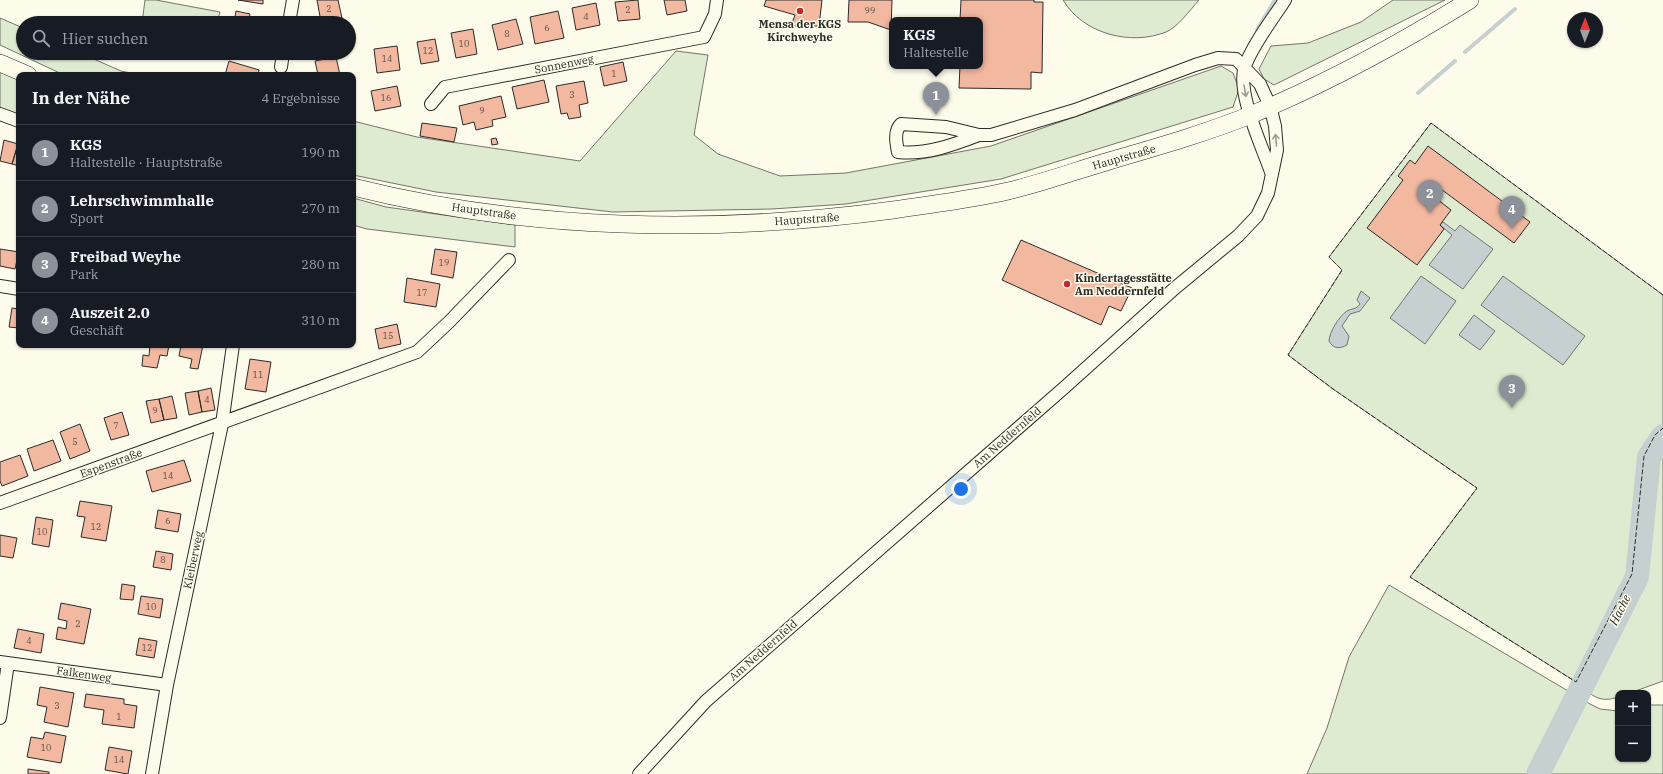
<!DOCTYPE html>
<html lang="de">
<meta charset="utf-8">
<style>
:root{--surface:#171b24;--page:#20242c;--text:#f1f3f6;--muted:#9ea1a6;--line:#363941;--accent:#8c9099}
body{margin:0;font-family:"IBM Plex Serif",serif;background:var(--page);color:var(--text)}
.controls{position:absolute;right:12px;bottom:12px;display:grid;overflow:hidden;border-radius:8px;box-shadow:0 1px 3px #0004}
.controls button{width:36px;height:36px;display:grid;place-items:center;padding:0;border:0;border-bottom:1px solid var(--line);background:var(--surface);color:var(--text);font:20px sans-serif}
.compass{position:absolute;left:1567px;top:12px;width:36px;height:36px;border-radius:50%;background:var(--surface);box-shadow:0 1px 3px #0004;rotate:1deg}
.you{position:absolute;left:961px;top:489px;width:14px;height:14px;margin:-10px;border:3px solid #fff;border-radius:50%;background:#1a73e8;box-shadow:0 0 0 6px #1a73e833}
.badge{display:grid;place-items:center;width:26px;height:26px;border-radius:50%;background:var(--accent);color:#fff;font-size:13px;font-weight:700}
.pin{position:absolute;translate:-50% -33px;filter:drop-shadow(0 1px 2px #0008)}
.pin::after{content:'';position:absolute;top:21px;width:14px;height:12px;background:inherit;clip-path:polygon(0 0,100% 0,50% 100%)}
.popup{position:absolute;left:889px;top:17px;width:94px;height:52px;box-sizing:border-box;display:grid;place-content:center;border-radius:8px;background:var(--surface);filter:drop-shadow(0 1px 3px #0005);font-size:13px;white-space:nowrap;color:var(--muted)}
.popup b{font-size:15px;color:var(--text)}
.popup::after{content:'';position:absolute;left:50%;top:100%;margin-left:-8px;border:8px solid transparent;border-top-color:var(--surface)}
.list{margin:0;padding:0;list-style:none}
h2{display:flex;justify-content:space-between;align-items:center;height:52px;margin:0;padding:0 16px;font-size:17px}
h2 small{font-size:13px;font-weight:400;color:var(--muted)}
.list li{display:grid;grid-template-columns:26px 1fr auto;gap:12px;align-items:center;box-sizing:border-box;height:56px;padding:0 16px;border-top:1px solid var(--line)}
.list b{display:block;font-size:15px;white-space:nowrap}
.list p{margin:0;font-size:13px;white-space:nowrap;color:var(--muted)}
.list em{font-size:13px;font-style:normal;color:var(--muted)}
.icon{flex:none;width:22px;height:22px;fill:none;stroke:currentColor;stroke-width:2;stroke-linecap:round;stroke-linejoin:round}
.map{position:relative;flex:none;width:1663px;height:774px;overflow:hidden}
.search{position:absolute;background:var(--surface);box-shadow:0 1px 3px #0004;left:16px;top:16px;width:340px;height:44px;display:flex;align-items:center;gap:10px;box-sizing:border-box;padding:0 14px;border-radius:22px;color:var(--muted);font-size:15px}
.panel{position:absolute;background:var(--surface);box-shadow:0 1px 3px #0004;left:16px;top:72px;width:340px;height:276px;border-radius:8px}
.map>svg:first-child{display:block}
.green{fill:#deebd1;stroke:#74746e}
.water{fill:#c7d0d0;stroke:#74746e}
.lines{fill:none;stroke-linecap:round;stroke-linejoin:round}
.stream{stroke:#c7d0d0;stroke-width:4}
.river{stroke:#c7d0d0;stroke-width:24}
.building{fill:#f2b8a0;stroke:#2b2b2b}
.street-casing{stroke:#2b2b2b;stroke-width:14}
.secondary-casing{stroke:#2b2b2b;stroke-width:18}
.street{stroke:#fdfbea;stroke-width:12}
.secondary{stroke:#fdfbea;stroke-width:17}
.fence{stroke:#2b2b2b;stroke-width:1;stroke-dasharray:5 2;stroke-linecap:butt}
.oneway{stroke:#9e9d94}
.poi-dot{fill:#c62828;stroke:#fdfbea;stroke-width:1.5}
.labels{text-anchor:middle;stroke-width:3;stroke-linejoin:round;paint-order:stroke}
.number-label{font-size:9px;fill:#5d4e48}
.poi-label{font-size:11px;font-weight:bold;fill:#2b2b2b;stroke:#fdfbea}
.street-label{font-size:11px;fill:#2b2b2b;stroke:#fdfbea}
.water-label{font-size:12px;font-style:italic;fill:#2b2b2b;stroke:#fdfbea}
</style>
<div class="map">
<svg width="1663" height="774" viewBox="0 0 1663 774">
<rect width="100%" height="100%" fill="#fdfbea"/>
<path class="green" d="M145,0H156L220,12L217,23H142Z
M1063,0H1199C1190,10 1178,27 1166,32C1131,46 1083,34 1063,0Z
M1393,0H1445L1274,85L1264,79L1259,69L1271,46L1308,43L1361,22Z
M0,18L23,28V53H80L121,71L140,75H64L0,45Z
M676,51L708,55L694,135L718,154L780,176L846,173L991,146L1221,66L1233,73L1239,89L1233,107L1001,179L846,204L772,209L613,212L436,192L353,175V121L417,137L580,161Z
M0,72L19,80V118L0,111Z
M1431,123L1663,295V681L1630,693H1618V697C1599,704 1590,694 1576,682L1410,577L1477,488L1333,389L1288,355L1342,270L1329,257Z
M353,198L386,207L515,225V247L367,229L353,225Z
M1389,585L1590,704L1600,709L1618,711V759H1648V705H1663V774H1307L1327,728L1349,657Z"/>
<path class="water" d="M1443,222L1455,231L1460,225L1493,249L1463,289L1429,265L1452,235L1440,225Z
M1421,276L1456,301L1425,344L1390,318Z
M1503,276L1585,336L1563,365L1481,305Z
M1361,291L1370,298L1360,311L1350,314L1342,326L1349,336L1347,345C1340,349 1333,349 1329,341C1329,333 1339,316 1347,311C1352,308 1356,310 1360,304L1357,300Z
M1474,315L1495,331L1480,350L1459,335Z"/>
<g class="lines">
<path class="stream" d="M1257,30L1275,0
M1465,52L1515,9
M1418,93L1455,61"/>
<path class="river" d="M1538,774L1637,577L1649,457L1663,436"/>
</g>
<path class="building" d="M238,0H263V4Z
M317,0H338L342,18L321,22Z
M638,0L640,19L618,21L615,2Z
M664,0H685L687,11L667,15Z
M766,0H822L819,26H791L795,15L764,6Z
M849,0H892L891,30L868,22H848Z
M961,0H1034V2H1043L1042,73L1031,72V89L959,88L960,66H980V20H960Z
M596,3L600,25L576,30L572,8Z
M236,11L250,14L249,19L264,23L234,22Z
M558,11L564,38L535,44L530,17Z
M516,19L523,44L498,50L492,25Z
M473,29L477,54L456,58L451,33Z
M435,39L439,61L421,64L417,42Z
M397,46L400,70L377,73L374,49Z
M336,57L340,75H318L315,61Z
M229,61L259,70L258,75H225Z
M623,62L627,81L604,86L600,67Z
M544,80L549,102L517,109L512,87Z
M584,81L588,103L579,105L581,117L569,119L567,113L561,114L556,86Z
M397,86L401,106L375,111L371,91Z
M501,96L506,117L492,120L493,126L476,130L474,122L463,125L459,106Z
M422,123L457,128L454,142L420,136Z
M496,138L498,144L492,145L491,139Z
M4,140L18,144L12,164L0,161Z
M18,144H19V166L12,164Z
M1428,146L1530,222L1514,243L1434,184L1428,192L1451,210L1440,225L1444,229L1417,265L1367,228L1403,180L1398,176L1410,160L1415,164Z
M1021,240L1132,288L1121,311L1109,306L1101,325L1002,280Z
M0,249L19,252L15,269L0,266Z
M435,249L457,252L453,278L431,274Z
M407,278L440,284L436,307L404,302Z
M12,308L19,309V328L9,327Z
M397,324L401,344L379,349L375,329Z
M150,345H169L167,356L160,355L157,368L142,366L143,355L149,356Z
M181,345H203L198,369L190,368L192,359L179,356Z
M250,359L271,362L266,392L245,389Z
M211,388L215,410L202,412L198,391Z
M198,391L202,412L189,415L185,393Z
M172,396L177,418L164,420L159,399Z
M159,399L164,420L151,423L146,401Z
M122,412L129,435L111,440L104,418Z
M80,424L90,451L70,459L60,432Z
M53,440L61,461L34,471L27,449Z
M20,455L28,476L2,486L0,481V462Z
M184,460L191,481L152,492L146,471Z
M80,501L112,506L106,541L81,537L85,517L77,516Z
M158,510L181,514L178,532L155,528Z
M36,517L53,520L49,547L32,544Z
M0,535L17,538L13,558L0,556Z
M156,551L173,554L171,570L153,567Z
M122,584L135,586L133,600L120,599Z
M141,596L163,599L160,618L138,614Z
M61,603L91,609L84,644L56,639L58,627L66,629L67,621L58,619Z
M18,629L44,634L41,653L14,648Z
M139,638L157,641L154,658L136,655Z
M40,687L74,693L68,727L44,722L47,707L37,705Z
M86,694L124,699V704L137,706L134,728L102,724L104,710L84,707Z
M45,732L66,736L61,763L27,757L31,737L43,739Z
M109,747L132,751L128,774L105,770Z
M28,769L49,772V774H28Z"/>
<g class="lines">
<defs>
<path id="street" d="M289,23L293,0
M281,67L283,53
M431,104L445,87L704,37L715,14L717,0
M0,114L19,121
M1271,172C1262,146 1236,92 1245,66C1253,44 1272,20 1285,0
M0,286L19,289
M0,503L417,352L449,322L509,260
M0,662L167,685
M0,718L8,663
M152,774L167,685L222,424L233,345
M639,774L706,701L1065,387L1175,288L1238,236L1257,216L1268,193L1277,150L1275,126L1270,106L1260,84L1236,59L1218,58L1195,65L1075,110L991,135H979L946,127L901,124C894,131 896,142 898,152C926,155 953,145 979,135"/>
<path id="secondary" d="M0,63L28,75
M353,187C528,231 714,234 893,210C931,204 970,200 1008,191C1042,183 1075,171 1109,161C1157,147 1206,133 1253,114C1329,82 1401,43 1470,0"/>
</defs>
<use href="#street" class="street-casing"/>
<use href="#secondary" class="secondary-casing"/>
<use href="#street" class="street"/>
<use href="#secondary" class="secondary"/>
<path class="fence" d="M1663,295L1431,123L1329,257L1342,270L1288,355L1333,389L1477,488L1410,577L1576,682L1632,574L1644,456L1655,435L1663,428"/>
</g>
<defs><path id="oneway-shaft" d="M-6 0H5M1.5-3L5.5 0L1.5 3" fill="none" stroke-width="1.6" stroke-linecap="round" stroke-linejoin="round"/></defs>
<g class="oneway">
<use href="#oneway-shaft" transform="translate(1245 91) rotate(80)"/>
<use href="#oneway-shaft" transform="translate(1276 140) rotate(-95)"/>
</g>
<g class="poi-dot">
<circle cx="800" cy="11" r="4"/>
<circle cx="1067" cy="284" r="4"/>
</g>
<g class="labels">
<g class="number-label">
<text x="329" y="12">2</text>
<text x="628" y="13">2</text>
<text x="870" y="14">99</text>
<text x="586" y="20">4</text>
<text x="547" y="31">6</text>
<text x="507" y="37">8</text>
<text x="464" y="47">10</text>
<text x="428" y="54">12</text>
<text x="387" y="62">14</text>
<text x="614" y="77">1</text>
<text x="572" y="98">3</text>
<text x="386" y="101">16</text>
<text x="482" y="114">9</text>
<text x="444" y="266">19</text>
<text x="422" y="296">17</text>
<text x="388" y="339">15</text>
<text x="258" y="378">11</text>
<text x="207" y="403">4</text>
<text x="155" y="414">9</text>
<text x="116" y="429">7</text>
<text x="75" y="445">5</text>
<text x="168" y="479">14</text>
<text x="168" y="524">6</text>
<text x="96" y="530">12</text>
<text x="42" y="535">10</text>
<text x="163" y="563">8</text>
<text x="151" y="610">10</text>
<text x="78" y="627">2</text>
<text x="29" y="644">4</text>
<text x="147" y="651">12</text>
<text x="57" y="709">3</text>
<text x="119" y="720">1</text>
<text x="46" y="751">10</text>
<text x="119" y="763">14</text>
</g>
<g class="poi-label">
<text x="800" y="28">Mensa der KGS<tspan x="800" dy="13">Kirchweyhe</tspan></text>
<text x="1075" y="282" text-anchor="start">Kindertagesstätte<tspan x="1075" dy="13">Am Neddernfeld</tspan></text>
</g>
<g class="street-label">
<text transform="translate(564 64) rotate(-11)" y="4">Sonnenweg</text>
<text transform="translate(1124 157) rotate(-16)" y="4">Hauptstraße</text>
<text transform="translate(484 211) rotate(8)" y="4">Hauptstraße</text>
<text transform="translate(807 219) rotate(-4)" y="4">Hauptstraße</text>
<text transform="translate(1007 437) rotate(-41)" y="4">Am Neddernfeld</text>
<text transform="translate(111 463) rotate(-20)" y="4">Espenstraße</text>
<text transform="translate(193 560) rotate(-78)" y="4">Kleiberweg</text>
<text transform="translate(763 650) rotate(-41)" y="4">Am Neddernfeld</text>
<text transform="translate(84 674) rotate(8)" y="4">Falkenweg</text>
</g>
<g class="water-label">
<text transform="translate(1620 610) rotate(-63)" y="4">Hache</text>
</g>
</g>
</svg>
<div class="controls">
<button>+</button>
<button>−</button>
</div>
<svg class="compass" viewBox="-18 -18 36 36"><path d="M0-13l5 13h-10z" fill="#e53935"/><path d="M0 13l5-13h-10z" fill="#9ea1a6"/></svg>
<div class="you"></div>
<div class="pin badge" style="left:936px;top:115px">1</div>
<div class="popup"><b>KGS</b>Haltestelle</div>
<div class="pin badge" style="left:1430px;top:213px">2</div>
<div class="pin badge" style="left:1512px;top:408px">3</div>
<div class="pin badge" style="left:1512px;top:229px">4</div>
<div class="search"><svg class="icon" aria-label="search" viewBox="0 0 24 24"><circle cx="10" cy="10" r="6"/><path d="M15 15l6 6"/></svg>Hier suchen</div>
<section class="panel">
<h2>In der Nähe<small>4 Ergebnisse</small></h2>
<ul class="list">
<li><span class="badge">1</span><div><b>KGS</b><p>Haltestelle · Hauptstraße</p></div><em>190 m</em></li>
<li><span class="badge">2</span><div><b>Lehrschwimmhalle</b><p>Sport</p></div><em>270 m</em></li>
<li><span class="badge">3</span><div><b>Freibad Weyhe</b><p>Park</p></div><em>280 m</em></li>
<li><span class="badge">4</span><div><b>Auszeit 2.0</b><p>Geschäft</p></div><em>310 m</em></li>
</ul>
</section>
</div>
